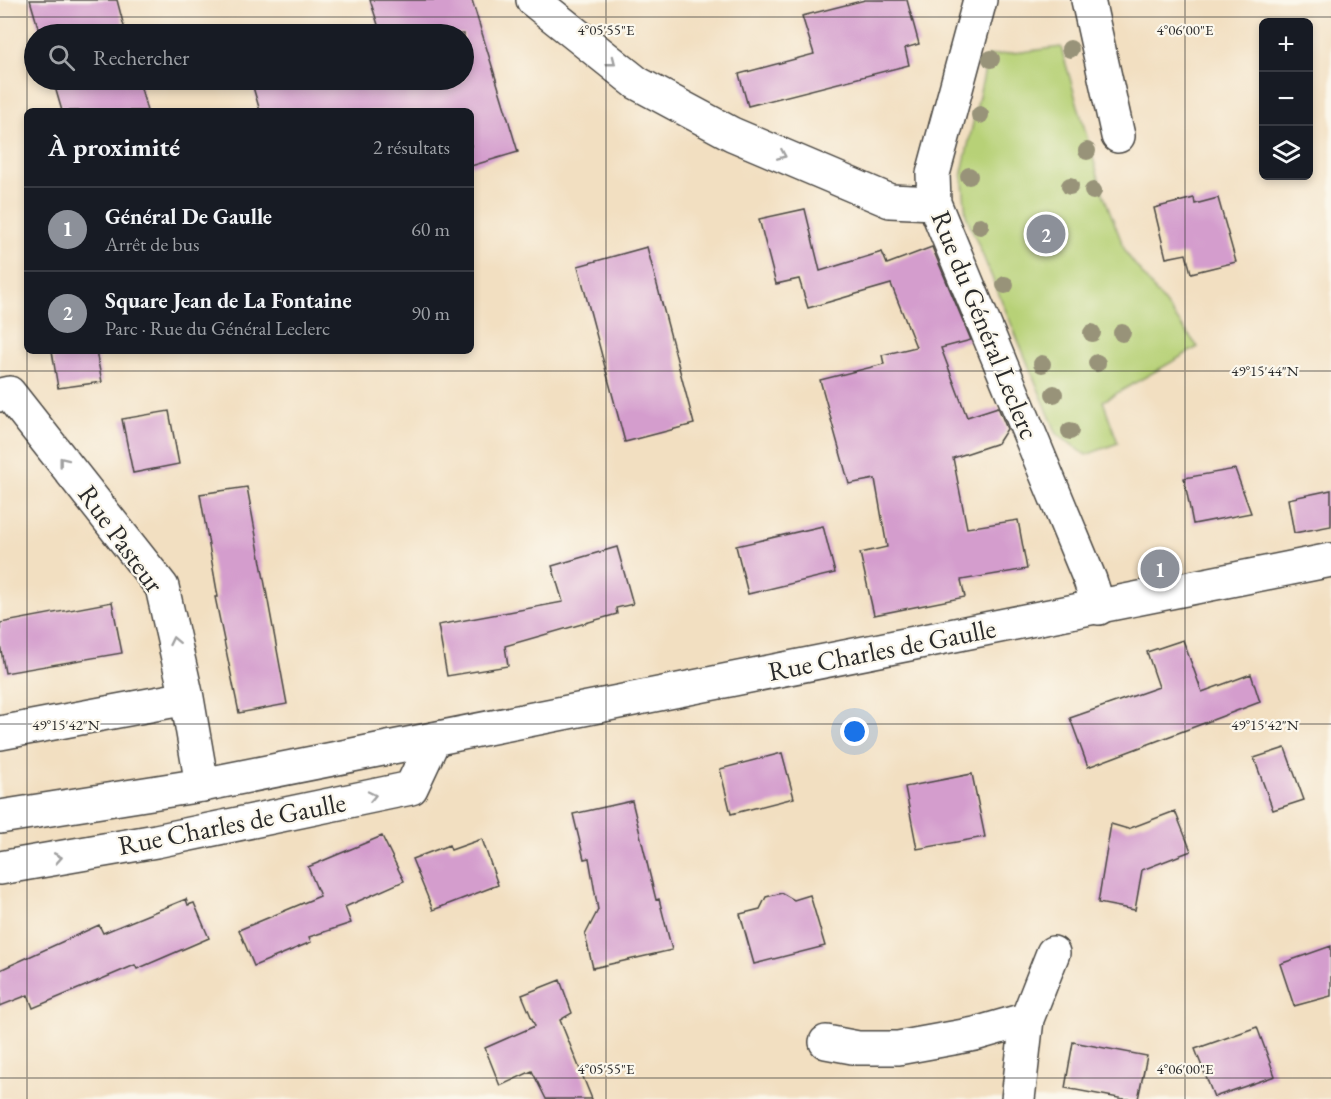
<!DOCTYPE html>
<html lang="fr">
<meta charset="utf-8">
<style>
:root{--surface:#171b24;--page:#242831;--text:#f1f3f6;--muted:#9ea1a6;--line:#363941;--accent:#8c9099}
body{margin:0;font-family:"EB Garamond",serif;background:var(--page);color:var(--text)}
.controls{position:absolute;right:18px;top:18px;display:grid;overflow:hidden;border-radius:9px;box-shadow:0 3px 9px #0003}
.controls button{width:54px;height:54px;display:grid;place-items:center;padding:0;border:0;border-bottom:2px solid var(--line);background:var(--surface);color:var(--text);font:30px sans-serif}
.you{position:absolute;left:855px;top:732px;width:21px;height:21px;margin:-15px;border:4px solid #fff;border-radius:50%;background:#1a73e8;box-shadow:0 0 0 9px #1a73e833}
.badge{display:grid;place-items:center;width:39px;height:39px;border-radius:50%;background:var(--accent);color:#fff;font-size:20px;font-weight:700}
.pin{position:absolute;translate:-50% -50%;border:3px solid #fff;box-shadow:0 2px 6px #0006}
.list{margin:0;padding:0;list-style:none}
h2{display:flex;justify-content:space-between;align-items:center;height:78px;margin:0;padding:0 24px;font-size:26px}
h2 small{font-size:20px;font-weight:400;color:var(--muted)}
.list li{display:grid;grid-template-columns:39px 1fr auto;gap:18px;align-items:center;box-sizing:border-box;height:84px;padding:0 24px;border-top:2px solid var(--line)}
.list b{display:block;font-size:22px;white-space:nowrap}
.list p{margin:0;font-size:20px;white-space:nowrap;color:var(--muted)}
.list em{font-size:20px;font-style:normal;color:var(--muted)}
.icon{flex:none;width:33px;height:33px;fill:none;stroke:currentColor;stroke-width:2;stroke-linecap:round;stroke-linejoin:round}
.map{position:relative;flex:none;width:1331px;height:1099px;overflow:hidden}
.search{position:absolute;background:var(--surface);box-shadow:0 3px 9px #0003;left:24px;top:24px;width:450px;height:66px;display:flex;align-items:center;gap:15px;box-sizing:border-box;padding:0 21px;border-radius:33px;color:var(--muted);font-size:22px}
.panel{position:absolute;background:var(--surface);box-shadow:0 3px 9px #0003;left:24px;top:108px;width:450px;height:246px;border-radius:9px}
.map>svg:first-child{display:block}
.green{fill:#b7d177;stroke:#717e51;stroke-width:1.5}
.building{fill:#d49dcd}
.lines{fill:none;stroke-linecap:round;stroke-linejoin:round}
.minor-casing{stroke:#494642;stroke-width:36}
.major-casing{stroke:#494642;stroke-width:36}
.minor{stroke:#fff;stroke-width:33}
.major{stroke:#fff;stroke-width:33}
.tree{fill:#989379}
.oneway{stroke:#a0a0a0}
.ticks{fill:none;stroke:#2b2b2b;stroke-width:1.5;stroke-opacity:0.45}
.labels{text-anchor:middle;stroke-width:4.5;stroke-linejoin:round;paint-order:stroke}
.street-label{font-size:27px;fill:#2b2b2b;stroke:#fbf7ec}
.ticks-label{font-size:15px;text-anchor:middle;fill:#2b2b2b;stroke:#fbf7ec;stroke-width:4.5;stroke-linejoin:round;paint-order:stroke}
</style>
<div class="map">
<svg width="1331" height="1099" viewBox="0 0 1331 1099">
<rect width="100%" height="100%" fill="#fbf7ec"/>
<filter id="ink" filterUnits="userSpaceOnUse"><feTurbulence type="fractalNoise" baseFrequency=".0167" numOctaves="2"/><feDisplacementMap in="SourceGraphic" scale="12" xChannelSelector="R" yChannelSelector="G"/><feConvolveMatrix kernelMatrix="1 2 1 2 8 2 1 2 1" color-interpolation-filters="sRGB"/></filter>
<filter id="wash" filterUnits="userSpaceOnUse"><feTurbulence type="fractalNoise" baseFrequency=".008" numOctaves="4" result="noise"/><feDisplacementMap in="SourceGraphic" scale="24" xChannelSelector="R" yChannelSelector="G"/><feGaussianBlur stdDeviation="1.35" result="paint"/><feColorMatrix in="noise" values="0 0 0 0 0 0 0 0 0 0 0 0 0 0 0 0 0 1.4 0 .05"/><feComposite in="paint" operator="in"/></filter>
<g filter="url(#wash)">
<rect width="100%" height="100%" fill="#f2dfc1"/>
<path class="green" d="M1061,47L1104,196L1126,253L1198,347L1103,401L1118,443L1086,455L1057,434L966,215L962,172L988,56Z"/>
<g id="blocks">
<path class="building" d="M30,0H117L126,34H40Z
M370,0H472L518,152L471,166V111H260L251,80H464V34H381Z
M865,0H907L919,44L905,48L909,65L748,106L739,74L814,54L802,16Z
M53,80H139L147,111H62Z
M1194,198L1195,204L1218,198L1236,262L1191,273L1186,254L1166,258L1154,208Z
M805,209L820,271L882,252L887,264L932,247L971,340L941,348L967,417L998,407L1007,429L998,443L953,458L967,528L1018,520L1027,569L961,580L965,597L874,615L860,553L887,547L875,479L849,484L820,380L884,364L882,355L916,347L891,284L808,308L799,279L776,284L759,219Z
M647,247L694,424L625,442L578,266Z
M52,351H96L102,382L58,388Z
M169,411L179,464L133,473L122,419Z
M1235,469L1251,513L1193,524L1184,478Z
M247,487L287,704L239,713L215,597H218L200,494Z
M1331,490V526L1294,533L1288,499Z
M823,526L835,573L748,594L736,546Z
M617,547L633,604L616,608L617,614L505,646L508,666L447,676L438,625L563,602L552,566Z
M112,602L122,653L5,673L0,644V623Z
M1183,640L1202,692L1251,674L1260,702L1088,767L1070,718L1159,687L1147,652Z
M1285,748L1304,800L1273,810L1254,758Z
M782,753L794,798L731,814L720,769Z
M972,774L985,837L917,849L905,787Z
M632,801L656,900L659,899L672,950L593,968L585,935L598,910L589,858L584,859L573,814Z
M1175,811L1191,851L1142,870L1135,910L1098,903L1111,824L1128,829Z
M382,836L404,881L345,907L351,923L309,937L311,942L254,966L239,930L320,896L308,867Z
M482,839L498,885L433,910L412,859L449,845L451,850Z
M782,893L794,900L810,895L825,946L754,964L740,914L760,909L766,897Z
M186,899L188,905L194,903L209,938L137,969L135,965L33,1008L28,995L0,1006V970L99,925L103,933Z
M1331,946V996L1294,1006L1280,964Z
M560,980L572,1013L560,1020L592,1099H546L532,1071L500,1086L485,1048L535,1026L522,995Z
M1257,1027L1275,1076L1214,1097L1195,1049Z
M1073,1042L1147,1056L1138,1099H1124L1065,1088Z"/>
</g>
</g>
<g filter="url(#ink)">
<use href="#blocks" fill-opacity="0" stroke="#494642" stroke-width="1.5"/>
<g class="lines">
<defs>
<path id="minor" d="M533,0L637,83L732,134L890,201L934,203
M980,0L933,174L934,203L1090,580L1099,608
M1088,0L1118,136
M0,395L9,393L162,587L187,698L202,785
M0,733L187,698
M0,868L156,841L411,788L434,739
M1027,1019L1053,953
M826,1042L858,1048H898L975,1034L1027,1019L1018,1099"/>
<path id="major" d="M0,817L202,785L1331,560"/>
</defs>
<use href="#minor" class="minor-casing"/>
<use href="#major" class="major-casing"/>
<use href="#minor" class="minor"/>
<use href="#major" class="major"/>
</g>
<g class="tree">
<circle cx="1070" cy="49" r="9"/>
<circle cx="991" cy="59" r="9"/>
<circle cx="980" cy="115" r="9"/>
<circle cx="1087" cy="151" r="9"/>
<circle cx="969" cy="176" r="9"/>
<circle cx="1070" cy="186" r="9"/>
<circle cx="1093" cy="191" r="9"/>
<circle cx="980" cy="226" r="9"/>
<circle cx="1005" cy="285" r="9"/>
<circle cx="1092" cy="333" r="9"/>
<circle cx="1122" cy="333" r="9"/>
<circle cx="1097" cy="363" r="9"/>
<circle cx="1042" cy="364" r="9"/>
<circle cx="1054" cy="394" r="9"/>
<circle cx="1070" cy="431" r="9"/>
</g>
<defs><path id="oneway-chevron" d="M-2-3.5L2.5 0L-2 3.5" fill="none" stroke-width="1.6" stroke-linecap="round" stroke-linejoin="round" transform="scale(1.5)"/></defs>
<g class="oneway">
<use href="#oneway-chevron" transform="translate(612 62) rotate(38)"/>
<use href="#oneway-chevron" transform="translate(782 155) rotate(23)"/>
<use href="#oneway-chevron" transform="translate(63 461) rotate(-128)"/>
<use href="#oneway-chevron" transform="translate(174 641) rotate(-102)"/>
<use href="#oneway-chevron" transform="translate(372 796) rotate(-12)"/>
<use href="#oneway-chevron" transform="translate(58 858) rotate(-10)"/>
</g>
</g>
<path class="ticks" d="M27,0V111M606,0V1099M1185,0V1099M0,17H1331M27,351V1099M0,371H1331M0,724H1331M0,1078H1331"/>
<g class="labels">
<g class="street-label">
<text transform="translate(985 325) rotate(68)" y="9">Rue du Général Leclerc</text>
<text transform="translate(121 539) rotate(54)" y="9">Rue Pasteur</text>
<text transform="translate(882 650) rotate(-11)" y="9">Rue Charles de Gaulle</text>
<text transform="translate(232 824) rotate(-11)" y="9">Rue Charles de Gaulle</text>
</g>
</g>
<g class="ticks-label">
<text x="606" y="35">4°05'55"E</text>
<text x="1185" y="35">4°06'00"E</text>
<text x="1265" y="376">49°15'44"N</text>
<text x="66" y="730">49°15'42"N</text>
<text x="1265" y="730">49°15'42"N</text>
<text x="606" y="1074">4°05'55"E</text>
<text x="1185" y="1074">4°06'00"E</text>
</g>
</svg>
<div class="controls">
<button>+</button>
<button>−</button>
<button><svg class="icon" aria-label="layers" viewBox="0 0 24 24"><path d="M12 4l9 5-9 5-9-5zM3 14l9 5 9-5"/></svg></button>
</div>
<div class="you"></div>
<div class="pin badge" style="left:1160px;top:569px">1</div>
<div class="pin badge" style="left:1046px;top:234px">2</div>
<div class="search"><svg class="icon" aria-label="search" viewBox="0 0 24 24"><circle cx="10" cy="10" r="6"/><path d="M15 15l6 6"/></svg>Rechercher</div>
<section class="panel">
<h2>À proximité<small>2 résultats</small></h2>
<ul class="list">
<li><span class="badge">1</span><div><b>Général De Gaulle</b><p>Arrêt de bus</p></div><em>60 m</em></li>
<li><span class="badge">2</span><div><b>Square Jean de La Fontaine</b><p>Parc · Rue du Général Leclerc</p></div><em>90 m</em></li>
</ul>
</section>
</div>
